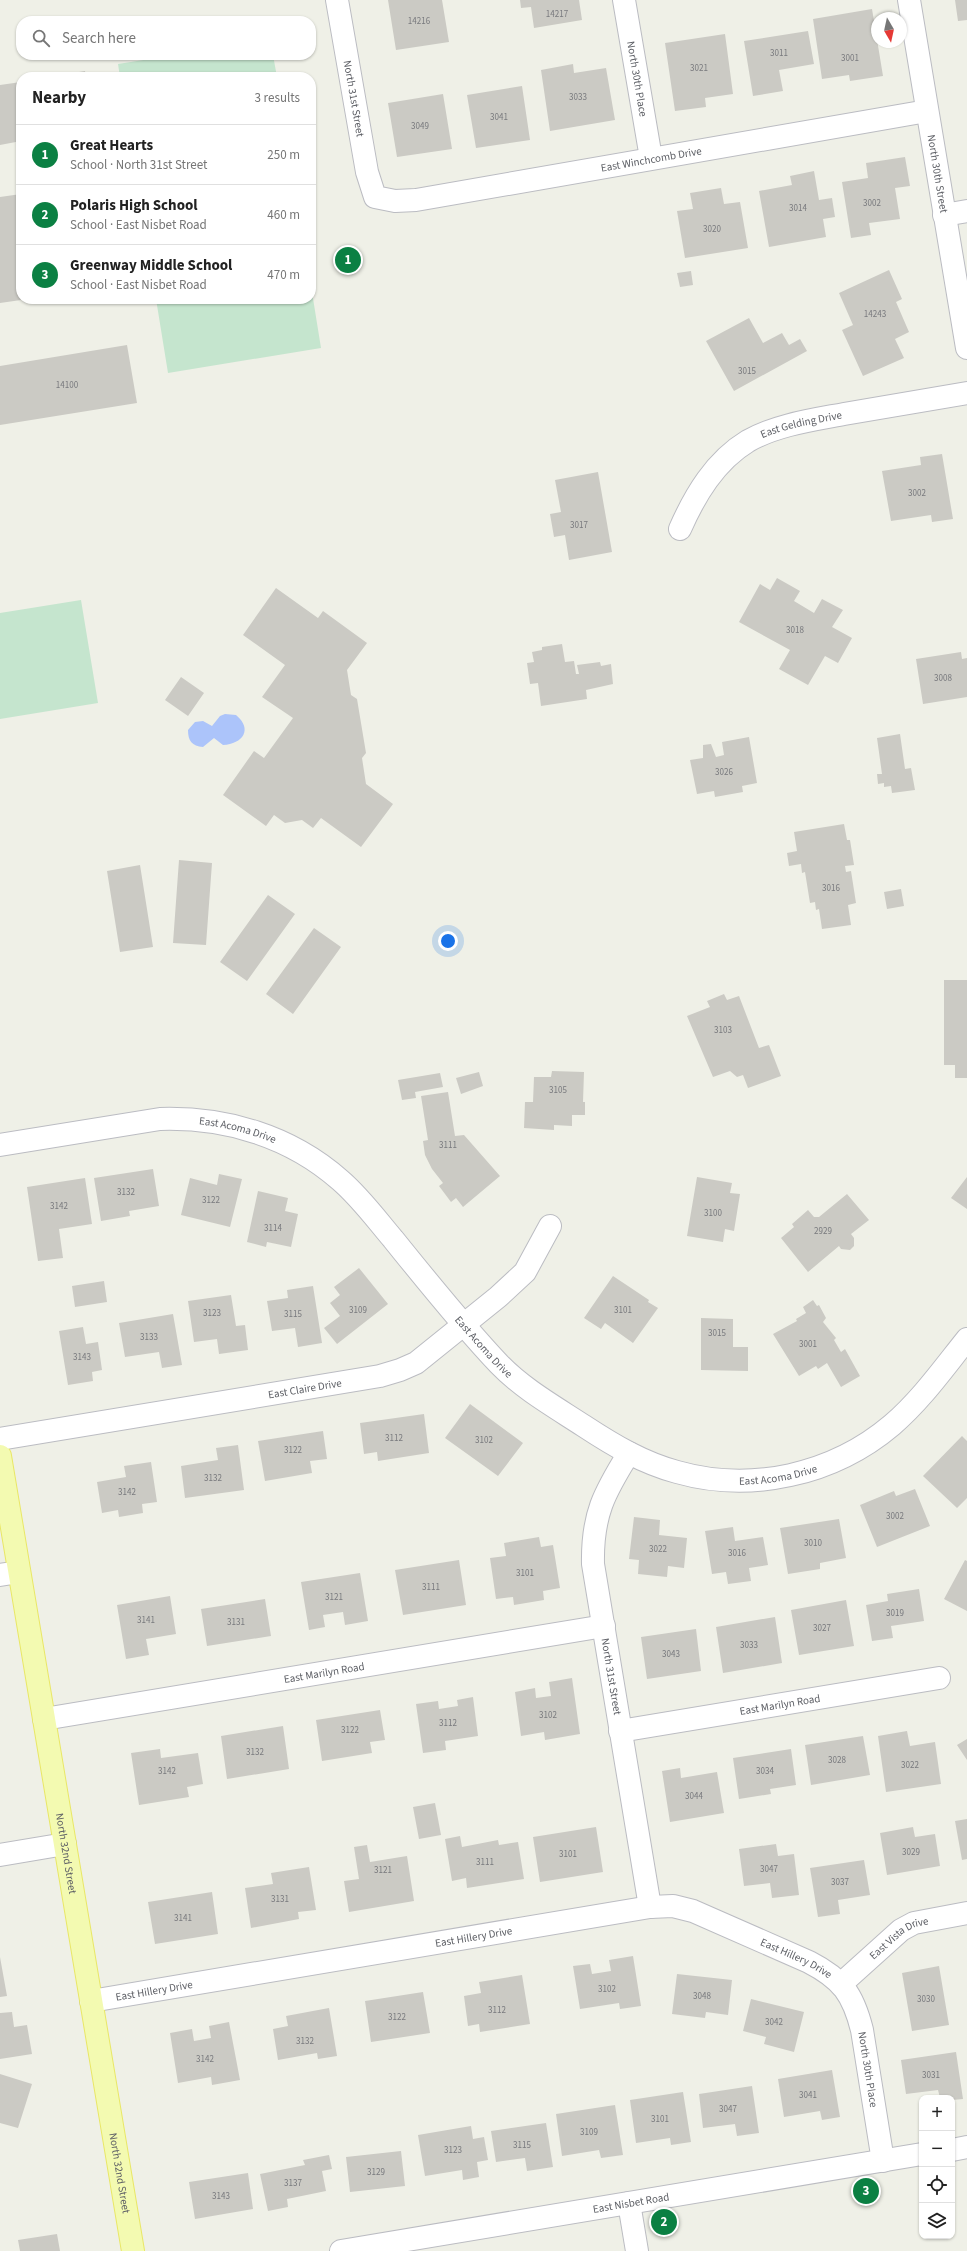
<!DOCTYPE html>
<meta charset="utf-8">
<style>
:root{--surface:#fff;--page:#f6f6f6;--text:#222;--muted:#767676;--line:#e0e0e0;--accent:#0b8043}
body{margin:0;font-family:"Source Sans 3",sans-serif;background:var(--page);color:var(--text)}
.controls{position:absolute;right:12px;bottom:12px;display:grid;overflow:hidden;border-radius:8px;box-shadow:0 1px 3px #0004}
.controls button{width:36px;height:36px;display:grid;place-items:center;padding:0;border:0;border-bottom:1px solid var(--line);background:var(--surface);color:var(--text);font:20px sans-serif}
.compass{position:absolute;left:871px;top:12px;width:36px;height:36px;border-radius:50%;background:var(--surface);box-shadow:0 1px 3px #0004;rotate:171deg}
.you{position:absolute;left:448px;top:941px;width:14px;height:14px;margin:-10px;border:3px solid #fff;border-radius:50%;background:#1a73e8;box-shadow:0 0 0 6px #1a73e833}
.badge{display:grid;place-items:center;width:26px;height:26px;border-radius:50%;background:var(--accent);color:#fff;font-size:13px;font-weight:700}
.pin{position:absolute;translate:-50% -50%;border:2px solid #fff;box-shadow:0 1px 4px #0006}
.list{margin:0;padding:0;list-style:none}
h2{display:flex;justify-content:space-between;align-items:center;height:52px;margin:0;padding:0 16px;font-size:17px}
h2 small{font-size:13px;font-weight:400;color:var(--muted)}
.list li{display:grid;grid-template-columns:26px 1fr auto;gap:12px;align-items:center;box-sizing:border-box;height:60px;padding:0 16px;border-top:1px solid var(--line)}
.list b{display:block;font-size:15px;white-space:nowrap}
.list p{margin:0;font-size:13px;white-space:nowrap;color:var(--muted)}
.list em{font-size:13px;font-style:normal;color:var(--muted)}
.icon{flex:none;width:22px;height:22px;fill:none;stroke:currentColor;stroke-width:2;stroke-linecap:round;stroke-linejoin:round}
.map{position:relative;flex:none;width:967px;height:2251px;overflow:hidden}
.search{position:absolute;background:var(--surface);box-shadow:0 1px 3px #0004;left:16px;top:16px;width:300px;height:44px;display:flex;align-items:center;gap:10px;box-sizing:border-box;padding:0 14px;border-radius:16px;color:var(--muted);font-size:15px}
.panel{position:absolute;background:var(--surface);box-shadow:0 1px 3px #0004;left:16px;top:72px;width:300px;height:232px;border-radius:16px}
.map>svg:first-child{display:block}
.green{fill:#c5e5ce}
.water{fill:#acc4fa}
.building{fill:#cbcac4}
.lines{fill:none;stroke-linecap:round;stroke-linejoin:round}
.minor-casing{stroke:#bbbcc2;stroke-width:24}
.major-casing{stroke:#e9e766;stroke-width:24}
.minor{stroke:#fff;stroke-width:22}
.major{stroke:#f3fab1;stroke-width:22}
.labels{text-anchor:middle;stroke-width:3;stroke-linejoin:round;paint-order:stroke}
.number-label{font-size:9px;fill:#797a7e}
.street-label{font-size:11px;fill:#5e6066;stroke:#fff}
</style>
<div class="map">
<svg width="967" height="2251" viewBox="0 0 967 2251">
<rect width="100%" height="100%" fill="#eff0e7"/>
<path class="green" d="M175,55H273L277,77H120L118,64Z
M311,286L321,348L168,373L156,299H311Z
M81,600L98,703L0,719V613Z"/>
<path class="water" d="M225,714L236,715C253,729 243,744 223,745L214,738L203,747C192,746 188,741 188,730L195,722L203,721L212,726L220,716Z"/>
<path class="building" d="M388,0H442L449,42L396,50Z
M520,0H579L582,20L534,28L531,7L521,8Z
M955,0H967V20L958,21Z
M872,9L883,76L850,81L849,75L822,79L813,19Z
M808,31L814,64L779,70L783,91L753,96L744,41Z
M725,34L733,94L705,98L706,107L675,111L665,43Z
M573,64L574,73L606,68L615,120L550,131L541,70Z
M85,71L86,77H55V76Z
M21,82V141L0,145V85Z
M522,86L530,140L476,148L467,95Z
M443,94L452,149L397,157L388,103Z
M905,157L910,186L895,188L900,219L869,223L871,235L851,238L842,182L868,178L866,163Z
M814,171L819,200L832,198L835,217L823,219L826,237L769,247L759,191L792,185L790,176Z
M721,188L724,204L740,202L748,248L685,258L677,211L693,209L690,193Z
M21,194V300L0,303V197Z
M889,270L902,299L896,302L909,332L895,339L904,358L863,376L842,330L853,325L839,293Z
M691,271L693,285L680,287L677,273Z
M749,318L763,343L782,333L789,345L800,339L807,351L734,391L706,341Z
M127,345L137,403L0,425V366Z
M942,454L953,519L932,522L931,515L891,521L882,471L921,465L920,457Z
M598,472L612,552L569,560L565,535L554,537L550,514L561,512L555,480Z
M777,578L800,591L794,601L814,613L822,599L843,610L832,627L852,638L838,663L825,656L808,685L779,669L790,650L739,622L760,584L770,590Z
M276,588L318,618L323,611L367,643L347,670L351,695L357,699L366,753L362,758L366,784L393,804L361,847L321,818L313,828L302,820L285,823L274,815L266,826L223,795L254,751L264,758L293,718L262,697L285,665L243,635Z
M562,644L565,662L574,661L576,674H579L577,665L600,662L601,666L611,664L613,684L586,690L587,699L541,706L538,683L530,684L527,663L534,662L532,652L542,650V647Z
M961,652L962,659L967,658V697L923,704L916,659Z
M181,677L204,693L188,716L165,700Z
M900,734L905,769L911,768L915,790L892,793L891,786L884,787V783L878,784L877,774H882L877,738Z
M749,737L757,783L742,786L743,792L715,797L714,791L697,794L690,760L703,758V745L711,744L716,757L724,755L722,742Z
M844,824L847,840H850L854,865L845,866L846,872L851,871L856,903L848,905L851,925L822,929L819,909L816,910L815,902L810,903L805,872L802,873L801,864L789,866L787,853L797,851L794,832Z
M179,860L212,863L206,945L173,943Z
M140,865L153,947L120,952L107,871Z
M901,889L904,906L887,909L884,892Z
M268,895L295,914L247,981L220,962Z
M314,928L341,947L293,1014L266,994Z
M944,980H967V1078H955V1065H944Z
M724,994L727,1000L739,996L759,1048L769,1045L781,1076L748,1088L743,1075L737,1077L730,1071L713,1077L687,1016L710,1007L707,1001Z
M552,1071L584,1072L583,1102H585V1115H572V1126L554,1125V1130L524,1128L525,1102H533L534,1077H551Z
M479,1072L483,1086L461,1094L456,1078Z
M440,1073L443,1087L415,1092L416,1098L402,1100L398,1080Z
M448,1092L455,1136L464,1135L500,1176L463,1207L456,1198L451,1202L439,1186L443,1183L432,1169L425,1155L423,1141L428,1140L421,1096Z
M153,1169L159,1206L129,1211L130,1216L101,1221L94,1178Z
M219,1174L242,1179L230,1227L181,1215L190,1178L217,1185Z
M697,1177L732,1183L730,1193L740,1194L734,1231L725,1229L723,1242L687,1236Z
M967,1177V1209L951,1198Z
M85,1178L92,1224L59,1229L63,1258L38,1261L27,1187Z
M258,1191L288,1198L285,1211L298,1214L291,1247L267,1242L266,1247L247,1242Z
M847,1194L869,1220L851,1234L854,1238V1246L850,1250L841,1249L839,1246L808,1272L781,1238L794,1227L792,1224L808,1210L814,1217H819Z
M359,1268L388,1304L337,1344L324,1328L340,1316L330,1303L340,1295L334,1287Z
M613,1276L649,1300L648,1302L658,1308L633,1343L605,1323L601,1329L584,1318Z
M104,1281L107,1302L75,1307L72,1286Z
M313,1286L322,1343L298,1347L295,1328L272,1331L267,1301L288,1298L287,1290Z
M231,1295L236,1326L245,1325L248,1350L219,1354L217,1339L194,1342L188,1301Z
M813,1300L817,1306L819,1305L826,1318L823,1322L836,1338L834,1340L841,1352L845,1349L860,1376L841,1387L827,1363L818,1369L816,1366L799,1376L773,1334L797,1321L796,1319L806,1313L803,1307Z
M173,1314L182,1365L162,1368L159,1352L125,1357L119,1323Z
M701,1318L733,1319V1347H748V1371L701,1370Z
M83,1327L86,1344L98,1342L102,1370L92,1372L93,1381L68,1385L59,1331Z
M470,1404L523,1443L498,1476L445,1438Z
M424,1414L429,1453L378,1461L377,1452L364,1454L360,1423Z
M323,1431L327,1459L310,1461L312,1473L265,1481L258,1441Z
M962,1436L967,1441V1498L957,1508L923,1476Z
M238,1445L244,1490L185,1498L181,1466L218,1460L216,1448Z
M151,1462L157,1502L142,1504L143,1513L119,1517L118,1510L102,1513L97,1482L126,1477L124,1466Z
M915,1489L930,1526L877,1547L860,1505L894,1491L896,1496Z
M634,1517L660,1520L659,1535L687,1538L684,1568L668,1566L667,1577L638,1574L639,1560L629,1559Z
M839,1519L846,1558L820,1563V1569L788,1574L780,1528Z
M733,1527L735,1541L763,1537L768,1565L749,1568L751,1581L728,1584L726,1572L712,1574L705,1531Z
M539,1537L541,1547L553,1545L560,1588L543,1591L544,1600L514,1605L513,1597L496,1599L490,1558L506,1556L504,1543Z
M459,1560L466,1605L403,1615L395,1570Z
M965,1560L967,1561V1611L944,1599Z
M360,1573L368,1621L345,1625L343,1612L323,1615L325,1627L309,1630L301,1582Z
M919,1589L924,1621L891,1626L893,1638L872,1641L866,1605L888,1601L887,1594Z
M170,1596L176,1634L146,1639L149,1655L126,1659L117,1605Z
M265,1599L271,1636L207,1646L201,1609Z
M846,1600L854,1646L799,1655L791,1610Z
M775,1617L782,1663L723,1673L716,1627Z
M696,1629L701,1671L647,1679L641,1637Z
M572,1678L580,1734L545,1740L544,1732L521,1736L515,1692L535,1688L536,1698L551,1696L549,1682Z
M473,1697L478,1736L445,1741L446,1750L423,1753L416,1704L438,1701L439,1709L458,1706L457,1700Z
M380,1710L385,1740L370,1742L372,1753L322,1761L316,1720Z
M283,1726L289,1769L227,1779L221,1736Z
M907,1731L910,1746L935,1742L941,1784L886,1792L878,1736Z
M863,1736L870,1775L811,1785L805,1745Z
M967,1739V1760L957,1745Z
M160,1749L161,1758L198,1753L203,1784L187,1787L189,1797L139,1805L131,1753Z
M791,1749L796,1785L770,1789L771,1794L739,1799L733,1758Z
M680,1768L681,1778L717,1772L724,1813L670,1822L662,1771Z
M435,1803L441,1835L419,1839L413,1807Z
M967,1819V1859L962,1860L955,1821Z
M596,1827L603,1872L540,1882L533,1837Z
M913,1827L915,1837L935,1834L940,1866L887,1875L880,1833Z
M460,1836L462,1847L498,1840L499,1845L518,1842L524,1879L467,1888L466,1878L452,1881L445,1839Z
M776,1844L778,1856L794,1854L799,1895L772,1898L770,1883L744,1886L739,1849Z
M367,1845L370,1862L407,1856L414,1901L349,1912L344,1881L359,1879L354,1847Z
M864,1860L870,1895L838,1900L840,1914L818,1917L810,1868Z
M309,1867L316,1910L298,1912L299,1919L251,1928L245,1888L273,1884L271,1873Z
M212,1892L218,1934L155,1944L148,1902Z
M633,1956L641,2006L620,2009L619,2003L580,2009L573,1966L590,1964L592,1974L611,1971L609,1960Z
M0,1957L7,1996L0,1997Z
M939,1966L949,2025L912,2031L902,1973Z
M677,1974L732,1980L728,2015L706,2012L705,2018L672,2014Z
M522,1975L530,2024L480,2032L479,2024L468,2026L464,1996L481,1993L479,1982Z
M423,1992L430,2033L371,2042L365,2001Z
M751,1999L804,2012L794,2052L764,2044L766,2037L743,2031Z
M329,2008L337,2056L318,2059L317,2053L278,2060L273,2029L288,2026L286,2016Z
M12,2012L14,2027L27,2025L32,2054L0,2059V2013Z
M229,2022L240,2080L212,2085L211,2077L178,2083L170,2033L192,2029L194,2041L211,2038L209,2026Z
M956,2052L963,2099L952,2100V2098H940L938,2090L906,2094L901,2060Z
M832,2070L840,2117L822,2120L820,2111L784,2117L778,2079Z
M0,2074L32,2084L18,2128L0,2123Z
M752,2086L759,2133L737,2136L735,2124L703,2128L699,2094Z
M683,2092L691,2142L671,2145L670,2138L636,2143L630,2100Z
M615,2105L623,2155L601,2158L599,2150L562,2156L556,2114Z
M546,2123L553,2167L527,2171L525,2158L496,2162L491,2131Z
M471,2126L473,2139L484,2137L488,2160L477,2162L479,2177L463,2180L462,2170L425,2176L418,2135Z
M401,2151L405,2186L350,2192L346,2157Z
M329,2155L332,2169L322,2171L326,2191L287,2199L288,2207L268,2211L260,2174L305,2165L303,2160Z
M248,2173L253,2209L195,2219L189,2182Z
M57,2234L60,2251H20L18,2240Z"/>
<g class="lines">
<defs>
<g id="minor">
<path id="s1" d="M337,0L367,172L375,197L395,201L416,200L927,111"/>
<path id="s2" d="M624,0L651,158"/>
<path id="s3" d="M909,0L967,348"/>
<path d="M944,215L967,211"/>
<path id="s4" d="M680,529C695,495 715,461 748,441C776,425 812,420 844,414C885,407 926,400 967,393"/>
<path id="s5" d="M0,1145L160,1119C226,1117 290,1136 340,1180C360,1197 376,1219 393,1239C427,1281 462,1325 499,1364C523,1389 555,1407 584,1426C613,1445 643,1463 677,1472C751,1493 833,1475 892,1425C921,1400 943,1369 967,1339"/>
<path id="s6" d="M0,1439L380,1376L400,1370L416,1363L498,1297L525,1272L550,1226"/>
<path id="s7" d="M629,1453C604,1493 592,1515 593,1564L650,1907"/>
<path d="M0,1575L19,1572"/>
<path id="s8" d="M44,1719L604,1626"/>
<path id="s9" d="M620,1731L939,1678"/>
<path d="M0,1855L65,1844"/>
<path id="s10" d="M841,1984L901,1930L914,1923L967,1913"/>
<path id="s11" d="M91,2001L650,1907L673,1906L693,1911L809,1962C842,1979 853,1994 862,2030L883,2161"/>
<path d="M952,2150L967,2147"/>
<path d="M629,2203L637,2251"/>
<path id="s12" d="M341,2251L922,2154"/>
</g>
<g id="major">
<path id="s13" d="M0,1456L133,2251"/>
</g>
</defs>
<use href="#minor" class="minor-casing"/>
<use href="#major" class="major-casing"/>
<use href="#minor" class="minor"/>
<use href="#major" class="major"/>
</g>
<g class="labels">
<g class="number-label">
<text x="557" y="17">14217</text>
<text x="419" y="24">14216</text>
<text x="779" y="56">3011</text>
<text x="850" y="61">3001</text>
<text x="699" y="71">3021</text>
<text x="578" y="100">3033</text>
<text x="499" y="120">3041</text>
<text x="420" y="129">3049</text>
<text x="872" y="206">3002</text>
<text x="798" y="211">3014</text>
<text x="712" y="232">3020</text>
<text x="875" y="317">14243</text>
<text x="747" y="374">3015</text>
<text x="67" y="388">14100</text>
<text x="917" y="496">3002</text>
<text x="579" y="528">3017</text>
<text x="795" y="633">3018</text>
<text x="943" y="681">3008</text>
<text x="724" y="775">3026</text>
<text x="831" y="891">3016</text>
<text x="723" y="1033">3103</text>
<text x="558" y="1093">3105</text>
<text x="448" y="1148">3111</text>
<text x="126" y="1195">3132</text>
<text x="211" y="1203">3122</text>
<text x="59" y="1209">3142</text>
<text x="713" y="1216">3100</text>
<text x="273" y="1231">3114</text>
<text x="823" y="1234">2929</text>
<text x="358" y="1313">3109</text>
<text x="623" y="1313">3101</text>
<text x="212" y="1316">3123</text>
<text x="293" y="1317">3115</text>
<text x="717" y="1336">3015</text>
<text x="149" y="1340">3133</text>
<text x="808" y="1347">3001</text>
<text x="82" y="1360">3143</text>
<text x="394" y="1441">3112</text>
<text x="484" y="1443">3102</text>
<text x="293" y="1453">3122</text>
<text x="213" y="1481">3132</text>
<text x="127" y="1495">3142</text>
<text x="895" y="1519">3002</text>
<text x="813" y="1546">3010</text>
<text x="658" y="1552">3022</text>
<text x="737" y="1556">3016</text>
<text x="525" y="1576">3101</text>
<text x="431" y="1590">3111</text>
<text x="334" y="1600">3121</text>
<text x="895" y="1616">3019</text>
<text x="146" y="1623">3141</text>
<text x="236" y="1625">3131</text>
<text x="822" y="1631">3027</text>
<text x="749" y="1648">3033</text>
<text x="671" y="1657">3043</text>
<text x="548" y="1718">3102</text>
<text x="448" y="1726">3112</text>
<text x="350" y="1733">3122</text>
<text x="255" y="1755">3132</text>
<text x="837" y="1763">3028</text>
<text x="910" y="1768">3022</text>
<text x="167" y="1774">3142</text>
<text x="765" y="1774">3034</text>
<text x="694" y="1799">3044</text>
<text x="911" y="1855">3029</text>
<text x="568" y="1857">3101</text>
<text x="485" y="1865">3111</text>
<text x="769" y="1872">3047</text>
<text x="383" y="1873">3121</text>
<text x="840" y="1885">3037</text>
<text x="280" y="1902">3131</text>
<text x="183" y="1921">3141</text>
<text x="607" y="1992">3102</text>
<text x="702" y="1999">3048</text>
<text x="926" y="2002">3030</text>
<text x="497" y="2013">3112</text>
<text x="397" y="2020">3122</text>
<text x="774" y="2025">3042</text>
<text x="305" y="2044">3132</text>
<text x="205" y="2062">3142</text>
<text x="931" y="2078">3031</text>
<text x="808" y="2098">3041</text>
<text x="728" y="2112">3047</text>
<text x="660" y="2122">3101</text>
<text x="589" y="2135">3109</text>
<text x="522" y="2148">3115</text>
<text x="453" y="2153">3123</text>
<text x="376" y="2175">3129</text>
<text x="293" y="2186">3137</text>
<text x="221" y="2199">3143</text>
</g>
<g class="street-label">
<text dy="4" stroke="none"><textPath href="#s2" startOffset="80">North 30th Place</textPath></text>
<text dy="4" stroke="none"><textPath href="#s1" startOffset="100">North 31st Street</textPath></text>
<text dy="4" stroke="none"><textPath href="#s1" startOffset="481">East Winchcomb Drive</textPath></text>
<text dy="4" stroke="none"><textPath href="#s3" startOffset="176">North 30th Street</textPath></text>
<text dy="4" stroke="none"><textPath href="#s4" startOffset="169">East Gelding Drive</textPath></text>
<text dy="4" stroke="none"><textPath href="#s5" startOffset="241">East Acoma Drive</textPath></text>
<text dy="4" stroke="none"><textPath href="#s5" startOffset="577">East Acoma Drive</textPath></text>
<text dy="4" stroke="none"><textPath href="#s6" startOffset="309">East Claire Drive</textPath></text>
<text dy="4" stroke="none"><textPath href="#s5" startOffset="912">East Acoma Drive</textPath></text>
<text dy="4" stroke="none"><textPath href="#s8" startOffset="284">East Marilyn Road</textPath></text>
<text dy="4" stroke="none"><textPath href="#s7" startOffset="233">North 31st Street</textPath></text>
<text dy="4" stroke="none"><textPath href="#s9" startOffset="162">East Marilyn Road</textPath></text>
<text dy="4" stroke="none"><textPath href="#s13" startOffset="403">North 32nd Street</textPath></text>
<text dy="4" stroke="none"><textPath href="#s11" startOffset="388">East Hillery Drive</textPath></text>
<text dy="4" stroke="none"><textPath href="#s10" startOffset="75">East Vista Drive</textPath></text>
<text dy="4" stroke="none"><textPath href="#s11" startOffset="724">East Hillery Drive</textPath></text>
<text dy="4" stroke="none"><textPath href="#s11" startOffset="64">East Hillery Drive</textPath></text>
<text dy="4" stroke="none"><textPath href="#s11" startOffset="867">North 30th Place</textPath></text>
<text dy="4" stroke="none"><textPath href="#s13" startOffset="727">North 32nd Street</textPath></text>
<text dy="4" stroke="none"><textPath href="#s12" startOffset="294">East Nisbet Road</textPath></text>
</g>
</g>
</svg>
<div class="controls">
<button>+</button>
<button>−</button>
<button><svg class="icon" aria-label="locate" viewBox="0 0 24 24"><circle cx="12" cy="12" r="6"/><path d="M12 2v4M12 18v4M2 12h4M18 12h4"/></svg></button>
<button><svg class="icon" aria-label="layers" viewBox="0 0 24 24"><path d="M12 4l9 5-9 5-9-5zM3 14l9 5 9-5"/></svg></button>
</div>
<svg class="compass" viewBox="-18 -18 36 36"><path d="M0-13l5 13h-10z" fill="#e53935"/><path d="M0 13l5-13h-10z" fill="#767676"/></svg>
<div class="you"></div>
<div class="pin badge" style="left:348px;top:260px">1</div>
<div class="pin badge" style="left:664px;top:2222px">2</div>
<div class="pin badge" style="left:866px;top:2191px">3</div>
<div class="search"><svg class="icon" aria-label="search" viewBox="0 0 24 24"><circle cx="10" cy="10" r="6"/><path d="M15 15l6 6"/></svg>Search here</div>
<section class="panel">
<h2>Nearby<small>3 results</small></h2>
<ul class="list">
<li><span class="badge">1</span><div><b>Great Hearts</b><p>School · North 31st Street</p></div><em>250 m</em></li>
<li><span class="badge">2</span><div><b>Polaris High School</b><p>School · East Nisbet Road</p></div><em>460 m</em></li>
<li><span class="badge">3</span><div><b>Greenway Middle School</b><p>School · East Nisbet Road</p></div><em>470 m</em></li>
</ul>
</section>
</div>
